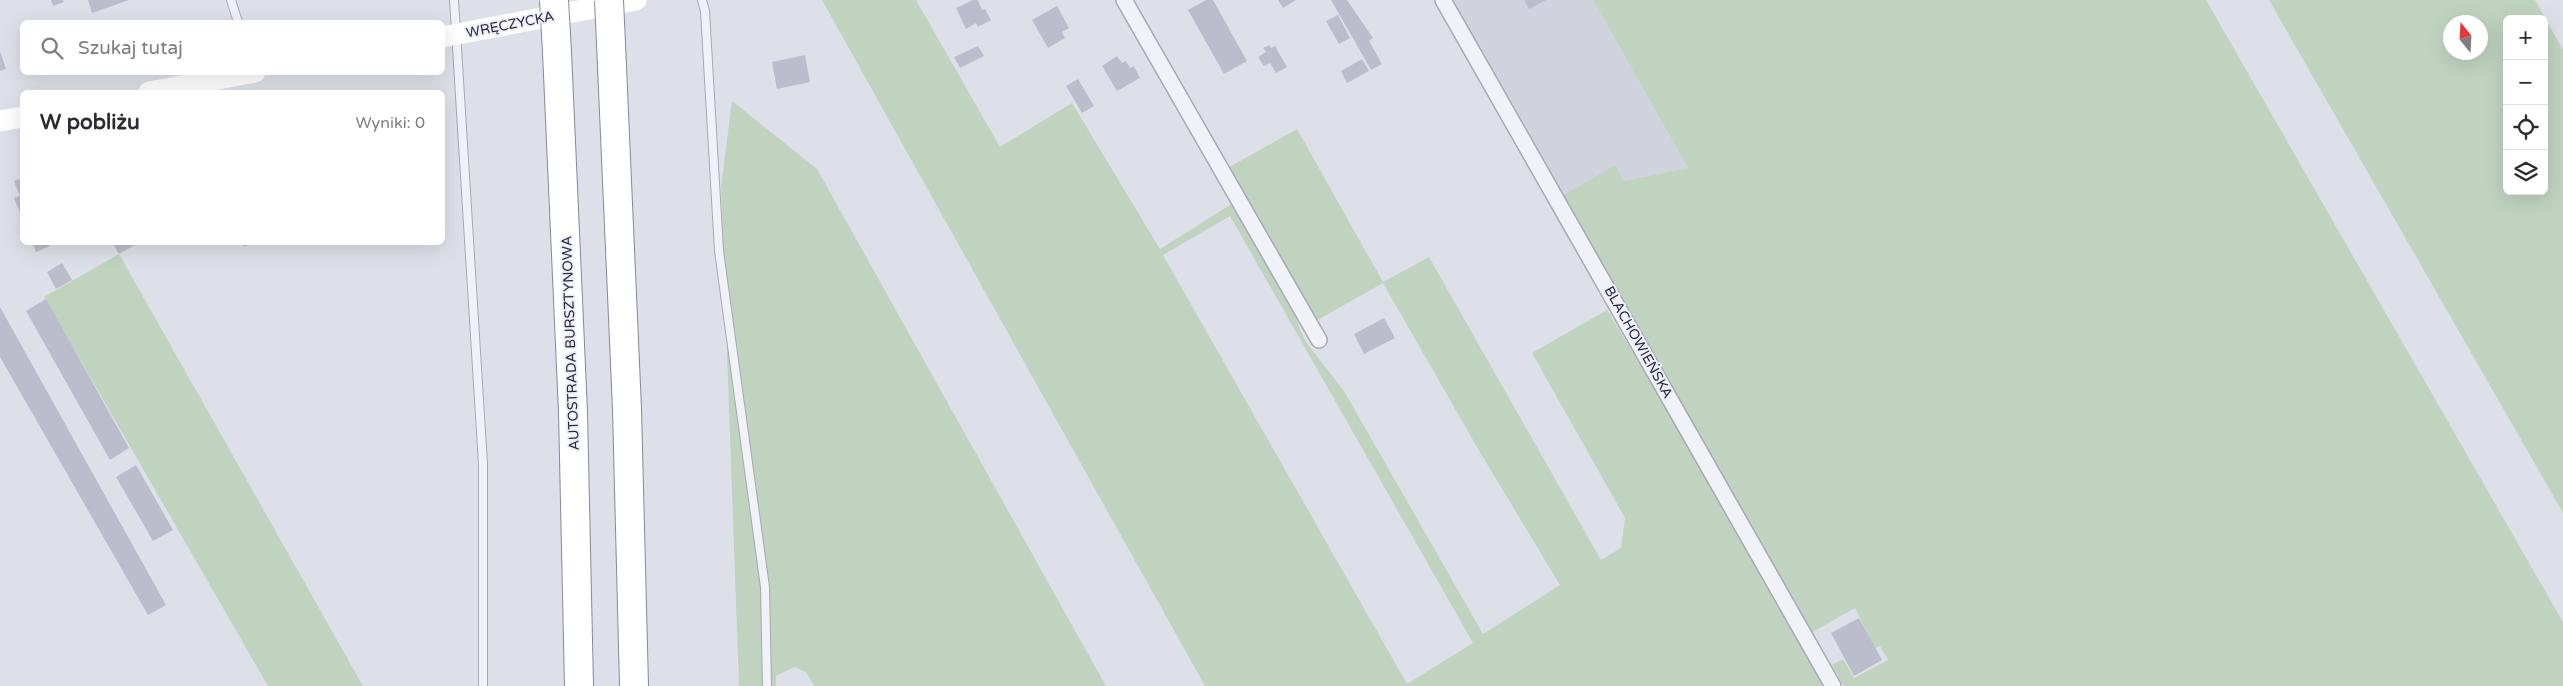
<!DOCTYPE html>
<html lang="pl">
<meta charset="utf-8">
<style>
:root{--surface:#fff;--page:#f2f2f3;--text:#2b2b33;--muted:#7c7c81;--line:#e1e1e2}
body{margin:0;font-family:"Varela Round",sans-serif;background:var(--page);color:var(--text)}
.controls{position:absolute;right:15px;top:15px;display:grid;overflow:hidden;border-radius:8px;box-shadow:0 5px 20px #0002}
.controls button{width:45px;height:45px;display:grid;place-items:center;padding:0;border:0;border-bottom:1px solid var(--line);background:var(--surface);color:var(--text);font:25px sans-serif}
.compass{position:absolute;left:2443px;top:15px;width:45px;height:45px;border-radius:50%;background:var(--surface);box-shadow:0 5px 20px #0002;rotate:342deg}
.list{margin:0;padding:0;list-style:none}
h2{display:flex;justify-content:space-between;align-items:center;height:65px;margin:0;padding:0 20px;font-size:21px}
h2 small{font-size:16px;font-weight:400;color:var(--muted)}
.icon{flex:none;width:28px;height:28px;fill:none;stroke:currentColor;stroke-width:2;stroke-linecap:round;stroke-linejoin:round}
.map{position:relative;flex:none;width:2563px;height:686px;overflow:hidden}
.search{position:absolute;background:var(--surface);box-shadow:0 5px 20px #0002;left:20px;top:20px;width:425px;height:55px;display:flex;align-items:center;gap:12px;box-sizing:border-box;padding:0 18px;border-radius:8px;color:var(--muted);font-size:19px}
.panel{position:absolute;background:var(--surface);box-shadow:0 5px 20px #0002;left:20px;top:90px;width:425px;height:155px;border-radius:8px}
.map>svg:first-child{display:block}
.built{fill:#d0d2de}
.green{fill:#bfd3bf;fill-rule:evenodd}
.building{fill:#bbbdcc}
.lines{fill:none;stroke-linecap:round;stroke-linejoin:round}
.service-casing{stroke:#a7a9b6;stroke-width:10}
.minor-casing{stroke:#a7a9b6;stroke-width:18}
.motorway-casing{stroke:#8589a0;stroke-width:30}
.service{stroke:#f1f2f7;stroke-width:8}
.minor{stroke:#f1f2f7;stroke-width:15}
.secondary{stroke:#fff;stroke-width:21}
.motorway{stroke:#fff;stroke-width:28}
.motorway-bridge-casing{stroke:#8589a0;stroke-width:30;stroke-linecap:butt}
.motorway-bridge{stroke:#fff;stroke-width:28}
.labels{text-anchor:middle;stroke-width:4;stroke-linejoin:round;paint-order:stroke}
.street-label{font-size:14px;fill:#272a40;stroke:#eeeff6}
</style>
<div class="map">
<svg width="2563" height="686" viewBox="0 0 2563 686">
<rect width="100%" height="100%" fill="#dee0e9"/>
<path class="built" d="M1452,0H1593L1688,168L1624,181L1615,166L1564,195Z"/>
<path class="green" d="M822,0H916L1000,147L1072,103L1160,249L1235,202L1291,302L1300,330L1308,345L1344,391L1483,634L1560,585L1481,454L1383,283L1314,322L1226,169L1297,129L1383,282L1429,257L1601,560L1621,548L1625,518L1532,353L1607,310L1724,502L1823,686H1205ZM1230,216L1473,643L1407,684L1163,255Z
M1593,0H2206L2563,622V686H1844L1832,665L1843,659L1854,678L1888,660L1880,646L1875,648L1855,608L1809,634L1564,195L1615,165L1624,181L1688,168Z
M2269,0H2535L2563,50V513ZM2507,19H2544V191H2507ZM2450,22H2480V52H2450Z
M732,101L817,169L1106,686H814L806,672L794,667L776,676V686H739L721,187Z
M119,254L363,686H268L44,297Z"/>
<path class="building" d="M51,0H63L64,2L53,6Z
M88,0H129L92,13Z
M973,0H978L982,10L985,9L991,20L978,27L976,23L966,29L956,8Z
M1206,0H1213L1247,61L1224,74L1188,10Z
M1278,0H1296L1283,8Z
M1331,0H1347L1373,38L1369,41L1382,64L1371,70Z
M1524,0H1546L1529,9Z
M1057,6L1069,28L1062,32L1065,38L1048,48L1032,20Z
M1338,15L1350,38L1339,44L1326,21Z
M1269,45L1271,48L1275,46L1287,67L1276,73L1270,63L1264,66L1258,57L1266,52L1263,48Z
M978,46L984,56L960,68L954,57Z
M0,51L6,69L0,71Z
M805,55L810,82L777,89L772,62Z
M1117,56L1122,63L1126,61L1130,68L1134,66L1140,78L1117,91L1102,66Z
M1362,59L1369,71L1347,83L1341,71Z
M1078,79L1094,106L1082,113L1066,86Z
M22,178V218L14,198L20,196L14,181Z
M32,242H48L50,246L36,252Z
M112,242H140L119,254Z
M242,242H254L244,247Z
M62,263L72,280L56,289L47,272Z
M46,299L129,448L110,460L26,311Z
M0,307L166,605L148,615L0,357Z
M1384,318L1395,338L1364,354L1354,334Z
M136,465L173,530L153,541L116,477Z
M1859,618L1882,660L1854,676L1831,633Z"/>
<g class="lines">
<defs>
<path id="service" d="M231,0L238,22
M454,0L483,464V686
M702,0L705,11L719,251L765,587L767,686"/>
<path id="minor" d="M1124,0L1319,340
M1443,0L1833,686"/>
<path id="motorway" d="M611,44L627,409L634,686
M557,52L573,412L579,686"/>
</defs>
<use href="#service" class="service-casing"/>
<use href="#minor" class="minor-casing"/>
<use href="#motorway" class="motorway-casing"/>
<use href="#service" class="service"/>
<use href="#minor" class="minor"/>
<path class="secondary" d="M442,37L636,0
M149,92L255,72
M0,121L22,117"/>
<use href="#motorway" class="motorway"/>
<defs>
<path id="motorway-bridge" d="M554,0L557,52
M609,0L611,44"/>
</defs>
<use href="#motorway-bridge" class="motorway-bridge-casing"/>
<use href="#motorway-bridge" class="motorway-bridge"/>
</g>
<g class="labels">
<g class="street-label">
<text transform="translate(510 24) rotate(-11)" y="5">WRĘCZYCKA</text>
<text transform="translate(1639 342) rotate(61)" y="5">BLACHOWIEŃSKA</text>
<text transform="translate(570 343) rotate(-92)" y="5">AUTOSTRADA BURSZTYNOWA</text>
</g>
</g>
</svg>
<div class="controls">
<button>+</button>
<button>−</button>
<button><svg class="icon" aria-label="locate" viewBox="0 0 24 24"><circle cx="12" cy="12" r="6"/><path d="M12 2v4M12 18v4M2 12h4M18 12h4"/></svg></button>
<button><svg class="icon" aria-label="layers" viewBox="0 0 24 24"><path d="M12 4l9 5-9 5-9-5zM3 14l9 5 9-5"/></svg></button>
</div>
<svg class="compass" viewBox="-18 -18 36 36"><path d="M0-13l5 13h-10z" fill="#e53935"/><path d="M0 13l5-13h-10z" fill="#7c7c81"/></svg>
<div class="search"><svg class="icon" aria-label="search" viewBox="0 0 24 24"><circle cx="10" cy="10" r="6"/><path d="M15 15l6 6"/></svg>Szukaj tutaj</div>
<section class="panel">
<h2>W pobliżu<small>Wyniki: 0</small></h2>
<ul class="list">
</ul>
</section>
</div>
